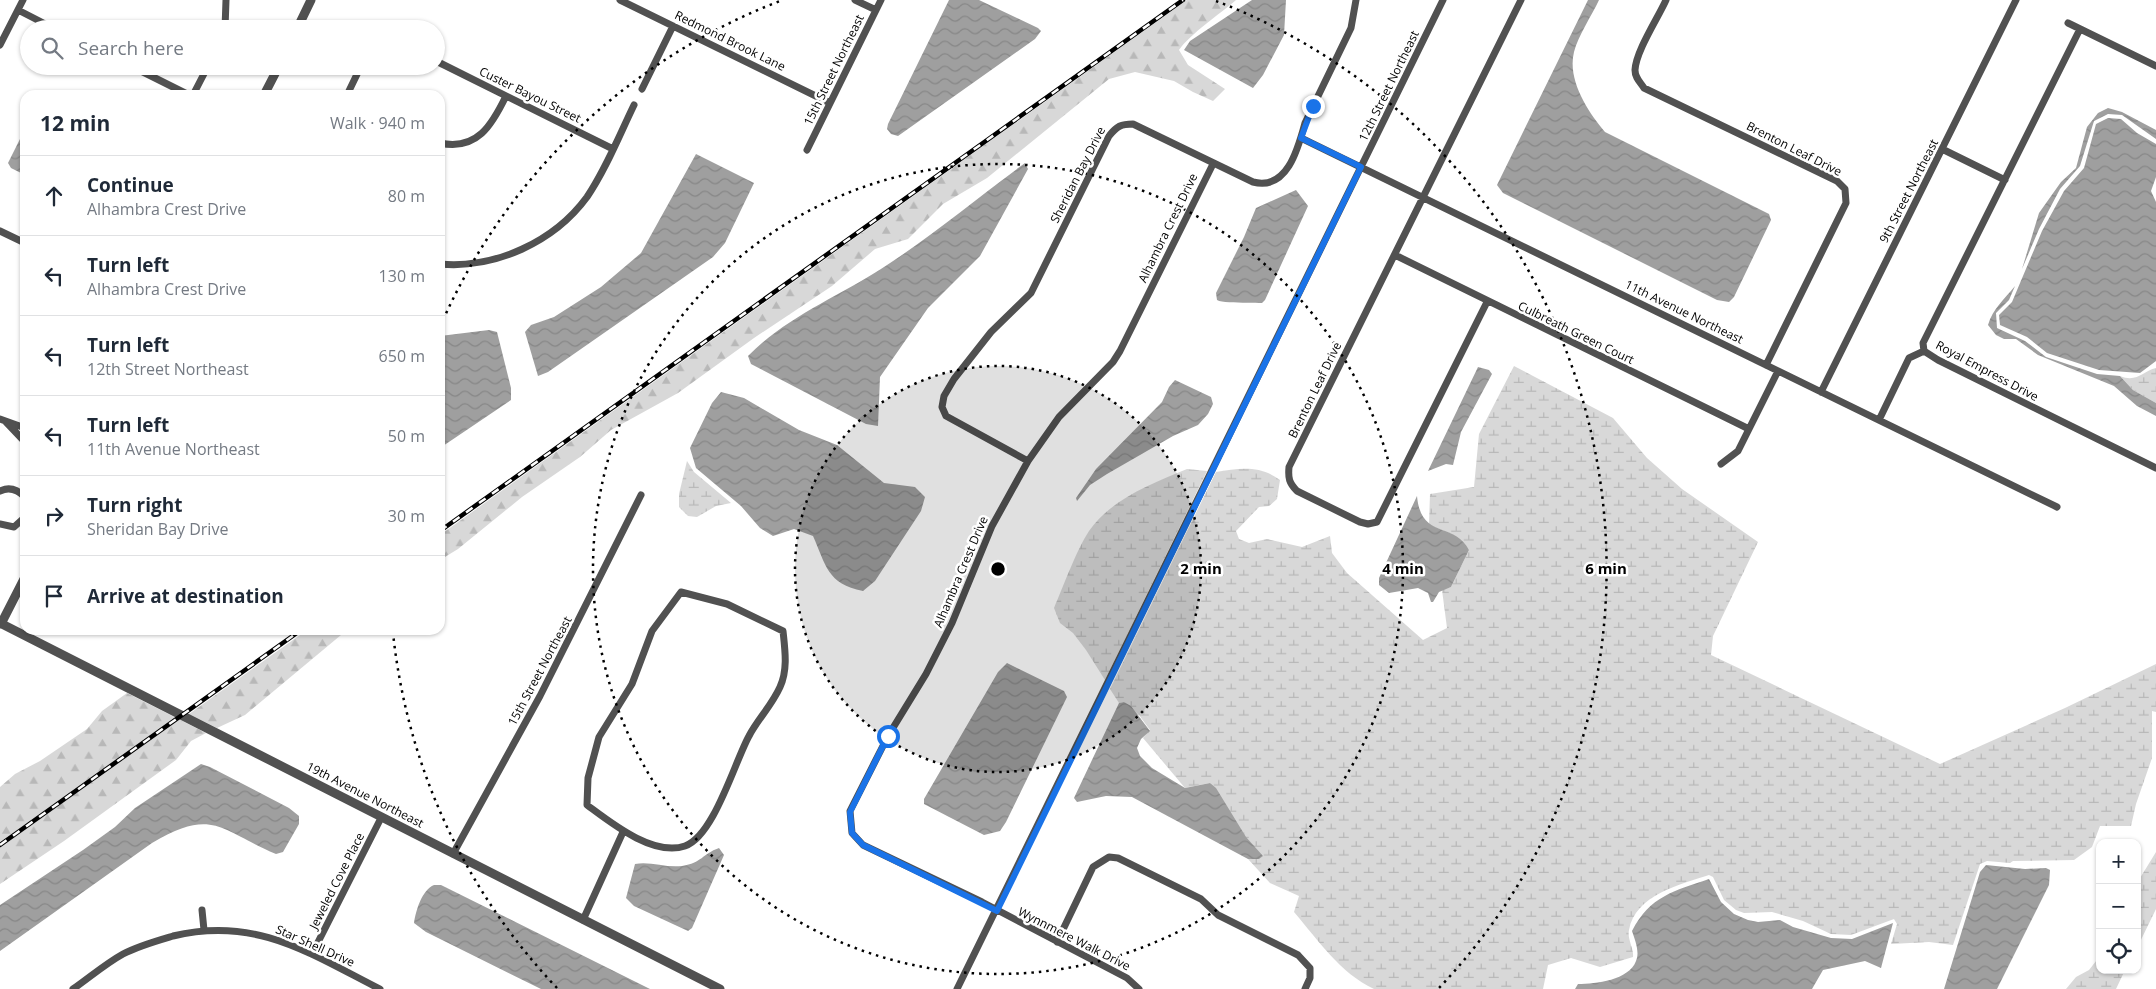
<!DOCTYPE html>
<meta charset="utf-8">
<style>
:root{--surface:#fff;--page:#f2f2f3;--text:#1f2937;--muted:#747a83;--line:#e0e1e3}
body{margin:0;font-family:"Open Sans",sans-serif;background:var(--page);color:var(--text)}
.controls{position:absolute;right:15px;bottom:15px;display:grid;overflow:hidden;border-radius:10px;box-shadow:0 1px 4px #0004}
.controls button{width:45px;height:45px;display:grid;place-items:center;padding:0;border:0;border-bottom:1px solid var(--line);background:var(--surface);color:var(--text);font:25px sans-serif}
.stop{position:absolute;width:15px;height:15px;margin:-11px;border:4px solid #1a73e8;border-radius:50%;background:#fff}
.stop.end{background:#1a73e8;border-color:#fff;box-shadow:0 1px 5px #0008}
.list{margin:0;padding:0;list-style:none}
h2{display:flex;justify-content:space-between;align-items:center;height:65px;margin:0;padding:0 20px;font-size:21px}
h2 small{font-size:16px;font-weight:400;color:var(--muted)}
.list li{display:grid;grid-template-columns:32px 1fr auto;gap:15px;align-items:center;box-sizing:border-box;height:80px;padding:0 20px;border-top:1px solid var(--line)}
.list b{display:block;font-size:19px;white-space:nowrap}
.list p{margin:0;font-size:16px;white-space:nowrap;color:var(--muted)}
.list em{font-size:16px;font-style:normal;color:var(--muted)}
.icon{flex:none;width:28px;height:28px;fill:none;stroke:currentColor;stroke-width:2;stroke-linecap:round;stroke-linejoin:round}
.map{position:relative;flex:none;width:2156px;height:989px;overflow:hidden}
.search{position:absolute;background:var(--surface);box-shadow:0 1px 4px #0004;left:20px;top:20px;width:425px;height:55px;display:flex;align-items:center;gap:12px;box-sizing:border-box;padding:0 18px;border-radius:28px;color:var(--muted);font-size:19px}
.panel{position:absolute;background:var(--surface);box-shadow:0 1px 4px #0004;left:20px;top:90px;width:425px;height:545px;border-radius:15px}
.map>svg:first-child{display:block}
.forest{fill:url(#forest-firs)}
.wetland{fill:url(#wetland-marsh)}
.water{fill:url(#water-waves)}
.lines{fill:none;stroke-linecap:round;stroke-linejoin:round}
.minor{stroke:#515151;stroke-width:7}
.tertiary{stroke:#515151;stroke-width:9}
.rail-casing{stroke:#000;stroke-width:4.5}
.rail{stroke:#fff;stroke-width:2.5;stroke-dasharray:8;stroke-linecap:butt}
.route{stroke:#1a73e8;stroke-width:6}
.ring{fill:none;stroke:#000;stroke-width:2.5;stroke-dasharray:2.5 5}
.labels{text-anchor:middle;stroke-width:5;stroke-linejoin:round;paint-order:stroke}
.street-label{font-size:12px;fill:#000;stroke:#fff}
.centre{fill:#000;stroke:#fff;stroke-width:2.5}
.ring-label{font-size:15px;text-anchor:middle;font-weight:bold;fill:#000;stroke:#fff;stroke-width:5;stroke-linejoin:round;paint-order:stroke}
</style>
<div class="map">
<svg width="2156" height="989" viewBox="0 0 2156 989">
<defs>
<pattern id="forest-firs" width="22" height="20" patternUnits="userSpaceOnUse" patternTransform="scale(1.25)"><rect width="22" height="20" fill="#d8d8d8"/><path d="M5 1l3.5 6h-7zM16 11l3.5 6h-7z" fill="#b8b8b8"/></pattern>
<pattern id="wetland-marsh" width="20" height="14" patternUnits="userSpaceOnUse" patternTransform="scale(1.25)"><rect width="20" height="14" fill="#d8d8d8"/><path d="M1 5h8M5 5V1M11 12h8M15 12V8" fill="none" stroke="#b8b8b8"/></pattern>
<pattern id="water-waves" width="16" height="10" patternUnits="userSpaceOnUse" patternTransform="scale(1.25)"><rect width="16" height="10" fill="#9f9f9f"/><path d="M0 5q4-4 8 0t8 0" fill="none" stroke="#878787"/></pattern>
</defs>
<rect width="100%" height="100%" fill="#fff"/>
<path class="forest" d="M1187,0H1236C1220,14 1190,34 1179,50L1188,65L1225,89L1213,101L1193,92L1174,81L1135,72L1109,79L987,178L943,204L908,239L875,249L832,286L754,338L678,393L611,430L580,457L522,497L458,549L440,560V535Z
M307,630H347L245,715L217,728L189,714Z
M127,693L206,733L191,741L176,760L64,841L0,884V787L15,774L40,761L87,729L102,711Z"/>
<path class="wetland" d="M1514,366L1613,418L1647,458L1682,489L1758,542L1713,636L1711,655L1940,764L2065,708L2156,664V712L2152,711V758L2136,804L2131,826H2100L2092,847L2074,860L2013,861L2010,863L1987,861L1980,864L1953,945L1929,942L1891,944L1897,924L1894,919L1851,935L1831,934L1803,921L1772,912L1744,913L1736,910L1724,900L1713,877L1709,875C1681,884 1635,895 1629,930C1627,939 1634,948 1633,957L1600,967L1571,958L1548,965L1543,989H1374C1340,973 1318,940 1294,912L1299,896L1270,883L1248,859H1259L1210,783L1185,788L1143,738L1150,730L1139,715L1124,702L1119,703L1110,689L1216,472C1240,468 1260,465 1280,480L1277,499L1269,506L1259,507L1236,531L1239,539L1249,543L1267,539L1302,547L1330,536L1332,553L1347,573L1423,640L1447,628L1442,590L1451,587L1469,550L1452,534L1429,525L1430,494L1474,487L1479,434Z
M2156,368V403L2133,390L2120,376C2137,383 2143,371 2156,368Z
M687,461L694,472L731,503L716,506L697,517L688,516L679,507V494Z
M1187,469L1207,471L1105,680L1086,650L1073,633L1060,623L1054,608C1064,585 1076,551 1089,531C1111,499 1153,483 1187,469Z
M2156,852V909L2137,948V883Z
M2100,956V970H2125L2116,989H2066L2076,977L2089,970Z"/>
<path class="water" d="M949,0H979L1038,28L1041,31L1035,39L898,136L891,134L887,129L888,124Z
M1252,0H1286L1284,35L1263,75L1253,88L1184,50L1190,41Z
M1588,0H1599C1592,15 1578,36 1574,52C1567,80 1588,112 1605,132L1769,214L1771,220L1734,297L1729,302L1717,300L1503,193L1497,185Z
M2108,108L2122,112L2156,130V139L2122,115L2108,114L2094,121L2080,166L2060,189L2039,229L2022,269L2039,213L2061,182L2076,168L2087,127L2098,113Z
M2108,118L2121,119L2137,133L2156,144V177L2151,191L2156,202V361L2140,373L2099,370L2047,353L2027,337L2000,325L1999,315L2012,302L2042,231L2064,191L2084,168L2096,124Z
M25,129V175L11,168L8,163Z
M696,154L754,183L725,243L713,257L548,372L538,376L525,332L531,325L554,317L601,287L641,253Z
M1025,163L1028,169L980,256L928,308L880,377L878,426L866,424L751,364L748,356C785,318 837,297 881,269C931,237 977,198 1025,163Z
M1296,190L1308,206L1265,300L1262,303C1251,302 1224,304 1217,300L1216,293L1244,237L1256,208Z
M2015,286L2009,300L1996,313L1997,328L2025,341L2046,357L2097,374L2120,376L2133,390L2156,403V416L2137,406L2114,386L2038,355L2016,339H2004L1996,335L1988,325C1993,308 2004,300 2015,286Z
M489,330L497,332L511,388V400L440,448V336Z
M1478,367L1489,370L1492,374L1461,432L1453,465L1446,464L1428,471Z
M1175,380L1211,397L1213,404L1208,414L1198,425L1173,436L1107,474L1090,485L1077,501L1076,498L1096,469L1162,402L1169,387Z
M721,392L744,398L799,430L837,445L884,483L915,487L925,497L921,511L875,581L863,591C827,584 826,565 813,536L794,529L773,536L760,528L741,506L696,468L690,448L712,403Z
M1417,496C1421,540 1454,521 1469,550L1451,587L1439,592L1433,602H1431L1428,593L1418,588L1389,593L1379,585V578Z
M1007,663L1064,691L1067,697L1006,822L1000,831L984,835L924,804V799L998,672Z
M1124,702L1131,706L1150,731L1141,739L1137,748L1140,756L1152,768L1185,788L1210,783L1216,788L1246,837L1263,856L1259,859H1248L1132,797L1106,796L1077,802L1074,798L1119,703Z
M201,764L210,767L289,808L299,816V824L283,852L276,854C219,830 214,807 152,843L0,951V905L83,850L115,827L135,808Z
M719,848L724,855L692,928L688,931L634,906L626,898L635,864C650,861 666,868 682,866C702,863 702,854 719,848Z
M1986,865L2025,869L2046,868L2050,870L2049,885L1997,989H1944L1980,872Z
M1709,879L1721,902L1734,914L1748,920L1758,922L1780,920L1793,927L1831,938L1852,939L1893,923L1881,968L1865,961L1823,970L1812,989H1575L1578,984C1596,984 1629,980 1636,961C1640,952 1635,940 1632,931C1650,896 1674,891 1709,879Z
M434,885H441L650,989H541L426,932L414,923C416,910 422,890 434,885Z"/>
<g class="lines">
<path class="minor" d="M620,0L830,103
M855,0L876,10
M1666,0C1658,18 1636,51 1635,70C1635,78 1640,82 1644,88L1837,181L1845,189L1846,203L1766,365
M18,10L55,29
M2068,23L2156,66
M225,29L226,0
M2080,29L1923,343L1924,351L1938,360L2156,468
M0,45L23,0
M436,61L613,149
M131,66L189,95
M642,89L673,26
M193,95L208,66
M347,95L361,66
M1301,138L2057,507
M440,143C477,151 492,125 506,96
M1942,149L2005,180
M807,150L881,0
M0,231L25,243
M1395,255L1749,429
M440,264C495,269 554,242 587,197C606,169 619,136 634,105
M1487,302L1377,522L1368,524L1360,522L1297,491C1289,483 1288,478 1289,467L1521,0
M1821,392L2016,0
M0,419L25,428
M1879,420L1909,358L1924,351
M6,422L25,442
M1028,461L946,416L942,407L944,396L954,379L991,332L1031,293L1109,136C1117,126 1121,124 1133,124L1253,182C1287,191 1298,149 1305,123L1351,28L1356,0
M1721,464L1738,451L1778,371
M0,491C10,486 18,490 25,497
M0,524L14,527L25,517
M681,592L727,604L783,631C785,650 788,670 780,687C772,705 758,719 749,736C735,761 714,836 685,846C653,857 610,822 587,805L588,778L599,737L632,684L652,631Z
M453,854L540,696L641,495
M202,910L204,930
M583,920L623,832
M1057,942L1093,867L1109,857L1118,858L1201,899L1218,915L1298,955L1310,968V978L1305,989
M312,954L381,818
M73,989C89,978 105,964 123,954C138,946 156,941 173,936C256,916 309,953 380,989
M957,989L1443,0
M1139,989L1127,978L982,902L863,845L852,833L850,811L888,736L926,674L952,623L992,526L1028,461L1059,417L1113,362L1120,351L1213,164"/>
<path class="tertiary" d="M297,29L311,0
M264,95L279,66
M0,623L720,989
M1,624L25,577"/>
<defs>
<path id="rail" d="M440,531L1183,0
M0,845L301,630"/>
</defs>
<use href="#rail" class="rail-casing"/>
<use href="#rail" class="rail"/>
</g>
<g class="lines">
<path class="route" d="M888,736L850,812L852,833L863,845L997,911L1361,167L1301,138L1313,106"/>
</g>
<circle cx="998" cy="569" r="203" fill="#000" fill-opacity=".12"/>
<g class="ring">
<circle cx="998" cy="569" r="203"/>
<circle cx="998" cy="569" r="405"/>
<path d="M557 988A608 608 0 0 1 393 633M440 327A608 608 0 0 1 780 1M1216 1A608 608 0 0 1 1439 988"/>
</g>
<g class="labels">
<g class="street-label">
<text transform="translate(730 41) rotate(26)" y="4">Redmond Brook Lane</text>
<text transform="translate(834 70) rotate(-64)" y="4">15th Street Northeast</text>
<text transform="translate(1389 86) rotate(-64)" y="4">12th Street Northeast</text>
<text transform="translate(530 95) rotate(26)" y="4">Custer Bayou Street</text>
<text transform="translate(1794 149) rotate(27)" y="4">Brenton Leaf Drive</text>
<text transform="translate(1078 175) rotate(-63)" y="4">Sheridan Bay Drive</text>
<text transform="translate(1909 191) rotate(-63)" y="4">9th Street Northeast</text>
<text transform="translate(1168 228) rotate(-64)" y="4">Alhambra Crest Drive</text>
<text transform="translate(1684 312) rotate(26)" y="4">11th Avenue Northeast</text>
<text transform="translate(1576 333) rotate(26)" y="4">Culbreath Green Court</text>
<text transform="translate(1987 371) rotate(28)" y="4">Royal Empress Drive</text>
<text transform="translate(1315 390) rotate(-64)" y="4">Brenton Leaf Drive</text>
<text transform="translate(961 572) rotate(-67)" y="4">Alhambra Crest Drive</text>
<text transform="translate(540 671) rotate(-62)" y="4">15th Street Northeast</text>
<text transform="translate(365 795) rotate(27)" y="4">19th Avenue Northeast</text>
<text transform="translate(337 881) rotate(-63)" y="4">Jeweled Cove Place</text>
<text transform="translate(1074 939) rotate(27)" y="4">Wynnmere Walk Drive</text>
<text transform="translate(315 946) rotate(24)" y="4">Star Shell Drive</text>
</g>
</g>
<circle cx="998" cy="569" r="8" class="centre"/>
<g class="ring-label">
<text x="1201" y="574">2 min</text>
<text x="1403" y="574">4 min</text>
<text x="1606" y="574">6 min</text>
</g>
</svg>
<div class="controls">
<button>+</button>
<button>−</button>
<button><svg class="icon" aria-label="locate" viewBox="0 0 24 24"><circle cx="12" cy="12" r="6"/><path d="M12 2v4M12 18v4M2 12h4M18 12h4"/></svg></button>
</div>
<div class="stop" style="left:888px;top:736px"></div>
<div class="stop end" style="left:1313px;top:106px"></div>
<div class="search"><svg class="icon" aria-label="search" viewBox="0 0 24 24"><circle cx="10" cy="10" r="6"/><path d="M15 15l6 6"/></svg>Search here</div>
<section class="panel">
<h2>12 min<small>Walk · 940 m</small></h2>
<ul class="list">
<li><svg class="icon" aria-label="ahead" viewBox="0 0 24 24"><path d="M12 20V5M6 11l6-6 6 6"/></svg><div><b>Continue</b><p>Alhambra Crest Drive</p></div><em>80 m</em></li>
<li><svg class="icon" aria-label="left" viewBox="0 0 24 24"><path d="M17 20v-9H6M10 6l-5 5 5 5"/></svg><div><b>Turn left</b><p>Alhambra Crest Drive</p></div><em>130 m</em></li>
<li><svg class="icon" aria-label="left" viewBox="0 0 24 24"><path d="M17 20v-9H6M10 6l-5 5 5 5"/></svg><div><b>Turn left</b><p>12th Street Northeast</p></div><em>650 m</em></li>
<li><svg class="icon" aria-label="left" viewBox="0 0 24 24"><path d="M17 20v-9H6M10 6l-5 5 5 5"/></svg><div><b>Turn left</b><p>11th Avenue Northeast</p></div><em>50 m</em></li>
<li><svg class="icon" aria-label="right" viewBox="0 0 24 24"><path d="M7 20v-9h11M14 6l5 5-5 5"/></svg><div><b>Turn right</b><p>Sheridan Bay Drive</p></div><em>30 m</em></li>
<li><svg class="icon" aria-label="arrive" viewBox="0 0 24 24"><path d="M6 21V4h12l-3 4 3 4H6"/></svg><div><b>Arrive at destination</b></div></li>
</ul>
</section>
</div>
